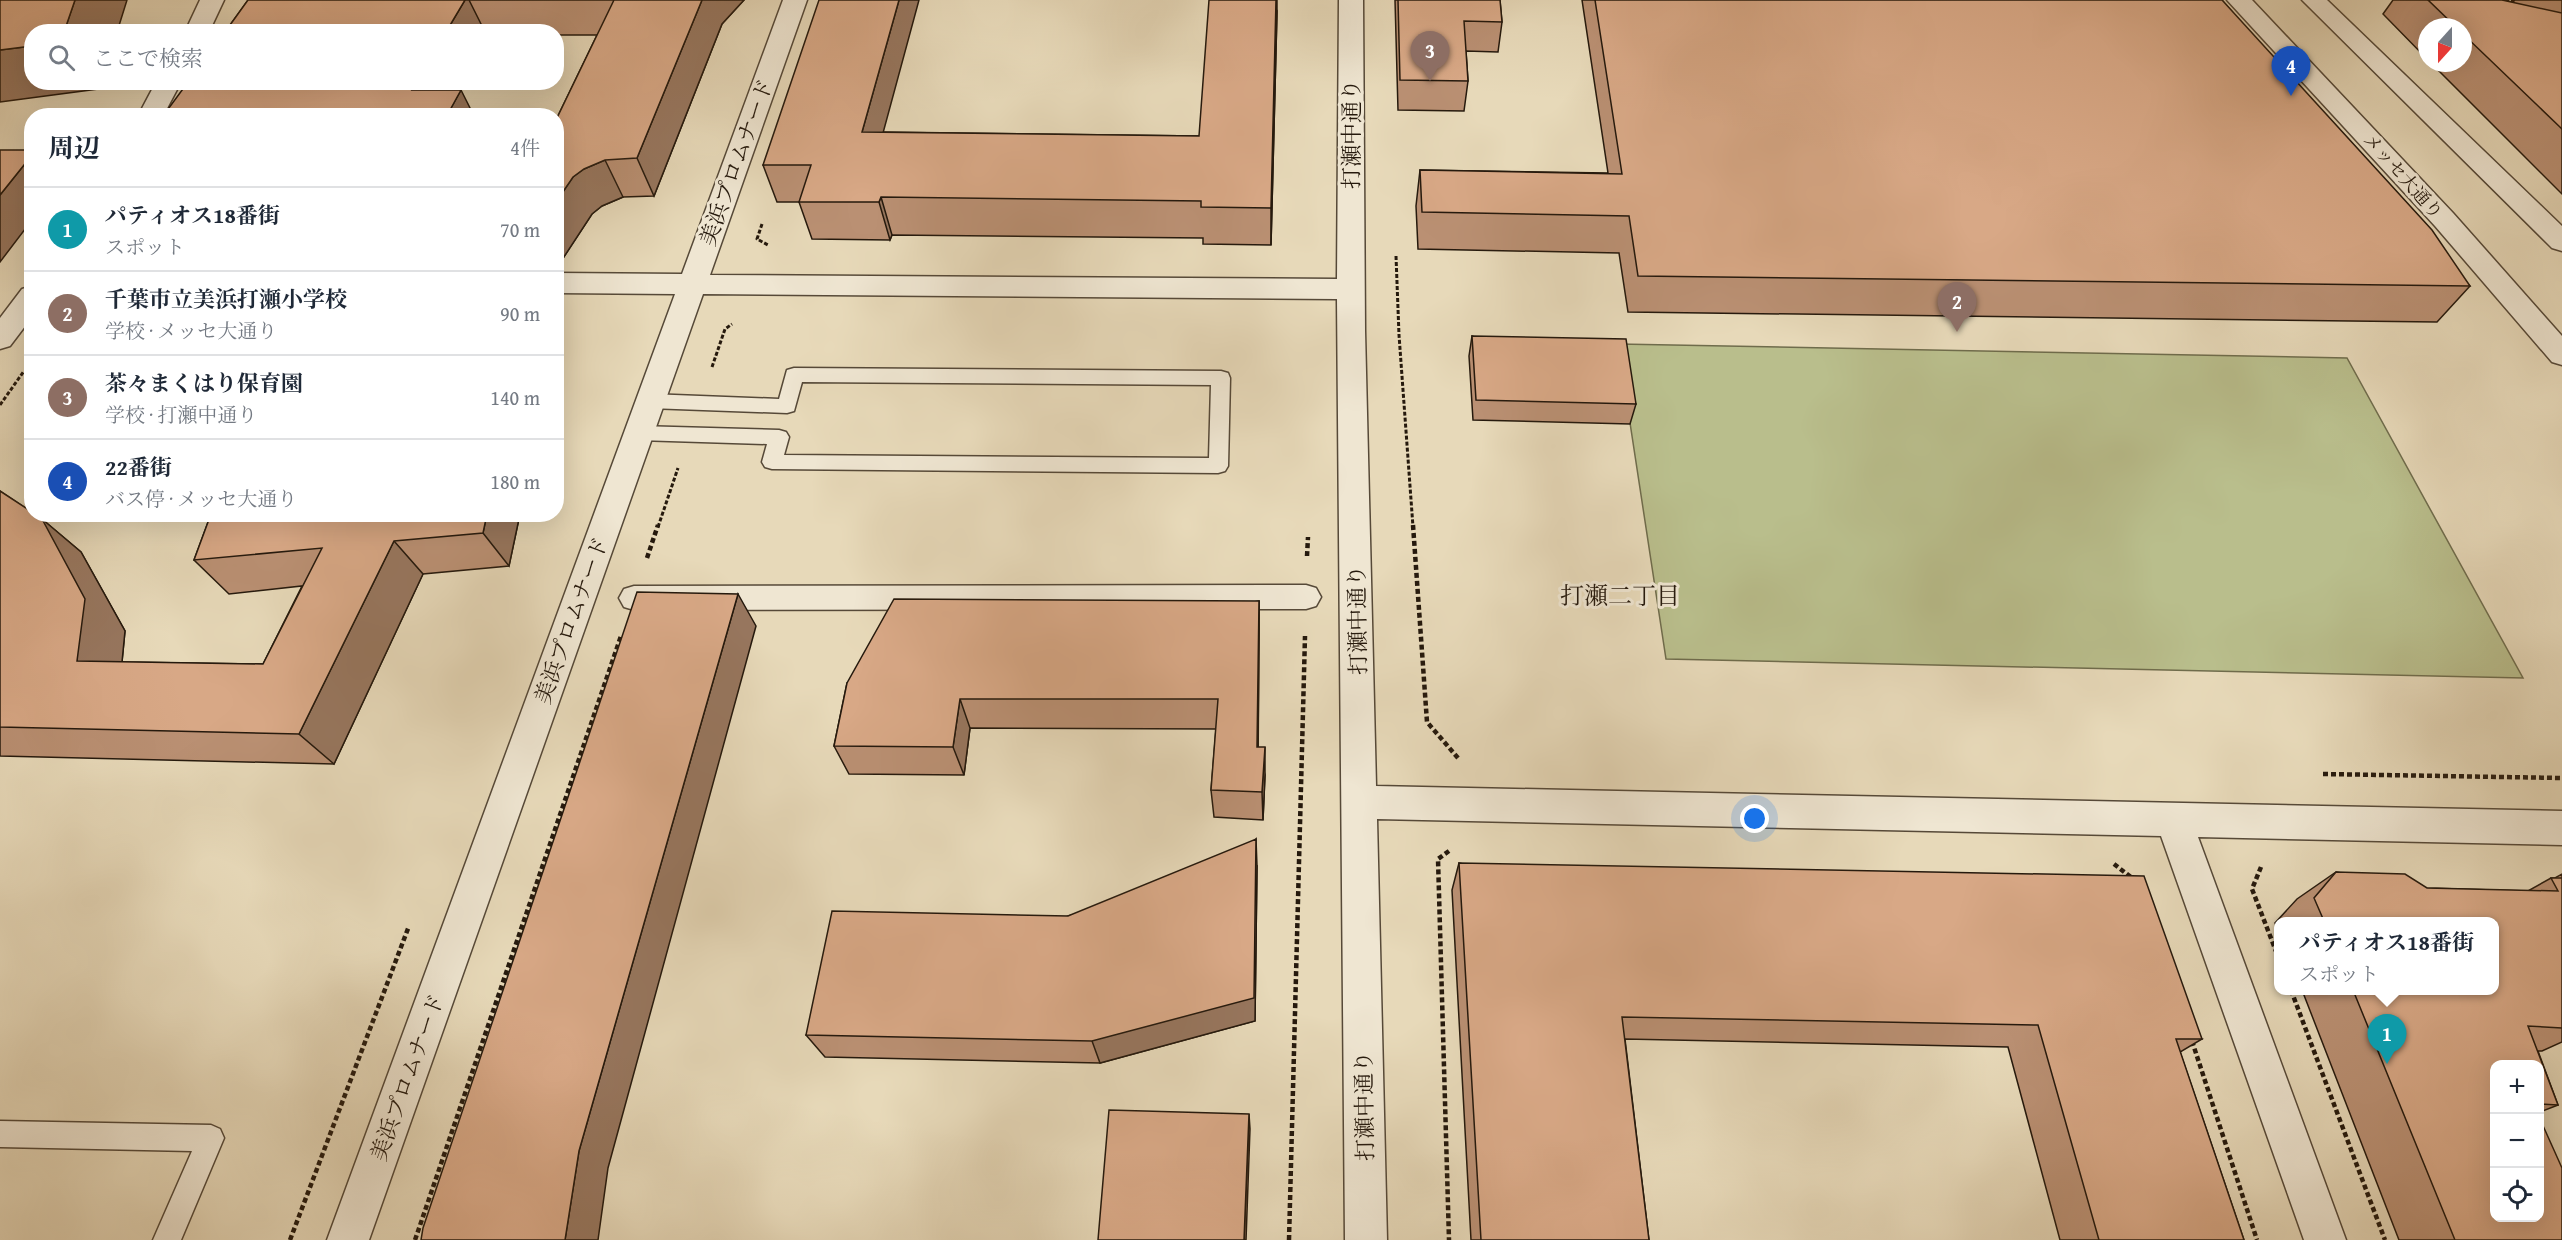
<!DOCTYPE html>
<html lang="ja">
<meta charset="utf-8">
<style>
:root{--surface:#fff;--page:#f2f2f3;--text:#1f2937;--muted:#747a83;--line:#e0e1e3;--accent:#8f2418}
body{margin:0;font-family:"Gentium Book Plus","Noto Serif JP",serif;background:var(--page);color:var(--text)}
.controls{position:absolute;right:18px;bottom:18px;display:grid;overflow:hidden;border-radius:12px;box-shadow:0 6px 24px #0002}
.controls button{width:54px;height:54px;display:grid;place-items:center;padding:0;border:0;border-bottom:2px solid var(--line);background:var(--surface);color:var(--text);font:30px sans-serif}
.compass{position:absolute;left:2418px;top:18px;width:54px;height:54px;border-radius:50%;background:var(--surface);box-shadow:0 6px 24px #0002;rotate:201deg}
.you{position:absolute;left:1755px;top:819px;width:21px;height:21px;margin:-15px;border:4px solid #fff;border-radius:50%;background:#1a73e8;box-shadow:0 0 0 9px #1a73e833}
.badge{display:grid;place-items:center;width:39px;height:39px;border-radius:50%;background:var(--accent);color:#fff;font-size:20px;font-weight:700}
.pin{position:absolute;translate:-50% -50px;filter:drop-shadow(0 2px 3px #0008)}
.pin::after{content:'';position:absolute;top:32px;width:21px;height:18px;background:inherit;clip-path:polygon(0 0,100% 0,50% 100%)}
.popup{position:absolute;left:2274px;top:917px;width:225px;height:78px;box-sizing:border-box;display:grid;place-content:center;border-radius:12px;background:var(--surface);filter:drop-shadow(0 2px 4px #0005);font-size:20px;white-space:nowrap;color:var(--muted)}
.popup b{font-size:22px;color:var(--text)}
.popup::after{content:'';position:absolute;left:50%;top:100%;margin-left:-12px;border:12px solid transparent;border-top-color:var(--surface)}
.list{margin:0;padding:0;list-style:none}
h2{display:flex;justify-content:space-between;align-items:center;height:78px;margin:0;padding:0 24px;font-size:26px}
h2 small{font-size:20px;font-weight:400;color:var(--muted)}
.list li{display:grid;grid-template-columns:39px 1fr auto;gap:18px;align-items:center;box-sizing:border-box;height:84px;padding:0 24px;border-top:2px solid var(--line)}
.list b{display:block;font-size:22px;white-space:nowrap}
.list p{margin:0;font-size:20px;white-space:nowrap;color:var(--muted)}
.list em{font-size:20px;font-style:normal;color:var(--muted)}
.icon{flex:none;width:33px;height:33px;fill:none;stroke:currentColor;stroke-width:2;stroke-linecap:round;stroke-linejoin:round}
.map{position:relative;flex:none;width:2562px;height:1240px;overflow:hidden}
.search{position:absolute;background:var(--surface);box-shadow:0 6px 24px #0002;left:24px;top:24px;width:540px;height:66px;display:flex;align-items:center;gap:15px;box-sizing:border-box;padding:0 21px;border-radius:24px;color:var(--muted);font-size:22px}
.panel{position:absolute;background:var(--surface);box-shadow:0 6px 24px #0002;left:24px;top:108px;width:540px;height:414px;border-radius:24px}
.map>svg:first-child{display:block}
.green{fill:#b9be8c;stroke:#6f6c4c;stroke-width:1.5}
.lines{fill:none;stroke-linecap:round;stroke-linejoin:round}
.service-casing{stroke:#564938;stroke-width:3}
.pedestrian-casing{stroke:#564938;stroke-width:3}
.tertiary-casing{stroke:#564938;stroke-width:3}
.path-far1{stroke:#25190d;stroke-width:3;stroke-dasharray:4 2;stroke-linecap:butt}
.path{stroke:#25190d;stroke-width:4.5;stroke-dasharray:5 3;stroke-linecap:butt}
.service{fill:#efe6d2;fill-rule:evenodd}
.pedestrian{fill:#efe6d2;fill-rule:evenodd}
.tertiary{fill:#efe6d2;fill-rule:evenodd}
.wall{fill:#ba9073;stroke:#25190d;stroke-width:1.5}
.shaded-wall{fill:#97765e;stroke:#25190d;stroke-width:1.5}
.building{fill:#d8a886;stroke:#25190d;stroke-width:1.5}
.labels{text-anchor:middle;stroke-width:6;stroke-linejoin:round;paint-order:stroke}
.far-street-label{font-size:18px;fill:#25190d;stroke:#efe6d2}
.street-label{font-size:22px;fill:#25190d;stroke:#efe6d2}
.neighbourhood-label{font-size:24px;fill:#25190d;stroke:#efe6d2}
</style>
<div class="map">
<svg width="2562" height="1240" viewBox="0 0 2562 1240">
<rect width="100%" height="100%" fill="#e7d9b9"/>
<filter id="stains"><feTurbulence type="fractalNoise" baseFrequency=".00333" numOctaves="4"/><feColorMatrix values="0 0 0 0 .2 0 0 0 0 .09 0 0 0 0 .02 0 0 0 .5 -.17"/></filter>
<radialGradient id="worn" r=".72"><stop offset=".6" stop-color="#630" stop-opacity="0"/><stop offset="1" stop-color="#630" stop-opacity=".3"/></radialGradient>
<path class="green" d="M1618,344L2347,358L2523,678L1666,659Z"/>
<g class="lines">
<defs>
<path id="service" d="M794,368L1221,371L1228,373L1230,378L1228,466L1225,471L1218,473L772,469L765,467L762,462L767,444L638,440L631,438L628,433L631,428L638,426L779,430L786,432L789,437L784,455L1209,458L1211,385L802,382L794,411L787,413L649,408L642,406L640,401L642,396L649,394L779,399L787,370Z
M0,1121L211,1125L220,1129L224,1138L181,1240H153L192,1151L0,1147Z"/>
<path id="pedestrian" d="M1306,585L1316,588L1321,597L1316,606L1306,609L634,610L624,607L619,598L624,589L634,586Z"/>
<path id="tertiary" d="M200,0H224L209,32H185Z
M783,0H807L710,275L1337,279L1339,0H1363L1365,331L1376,786L2562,811V845L2198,837L2346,1240H2304L2161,836L1377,819L1387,1240H1345L1337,299L703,294L369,1240H327L675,294L556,293V273L682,274Z
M2227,0H2252L2453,213L2562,336V365L2552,362L2435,226Z
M2302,0H2327L2562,226V251L2552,248Z
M156,82H181L163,116H138Z
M32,286V317L10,346L0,349V318L22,289Z"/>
</defs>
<use href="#service" class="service-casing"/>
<use href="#pedestrian" class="pedestrian-casing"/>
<use href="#tertiary" class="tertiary-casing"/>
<path class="path-far1" d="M2493,0H2519
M762,224L757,239L768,245
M1396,256L1399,335L1413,527
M712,367L725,329L732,324
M0,405L24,371
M658,527L678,468"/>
<path class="path" d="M1413,525L1427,722L1458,758
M1307,556L1308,537
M647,558L658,525
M2323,774L2562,778
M1449,851L1438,859L1449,1240
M2114,864L2132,878
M2261,867L2252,889L2279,959
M2291,990L2385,1240
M2192,1041L2257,1240
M290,1240L409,926
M415,1240L621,636
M1289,1240L1305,636"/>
<use href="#service" class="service"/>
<use href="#pedestrian" class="pedestrian"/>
<use href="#tertiary" class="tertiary"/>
</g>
<path class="wall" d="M248,0H744L722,24L654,196L623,197L602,206L592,214L556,269V120L597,35H556V32H225Z
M1395,0H1500L1502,22L1498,52L1466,51L1468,81L1464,111L1398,110Z
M1582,0H2222L2470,286L2437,322L1628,312L1619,253L1418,249L1416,206L1420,170L1608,173Z
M2393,0H2502L2513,2L2515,0H2562V194L2431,63H2463V27H2427V59L2383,14Z
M1277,12L1271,245L1203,244V238L892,235L890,240L812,239L799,202H777L763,165L883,132L1199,136Z
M1472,336L1636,404L1630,424L1473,420L1469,356Z
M0,491L42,519L81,552L125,631L122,662L263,664L302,586L229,594L194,560L211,514H520L509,566L423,574L334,764L0,756Z
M1259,601V632L1258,747L1265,775L1263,820L1214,817L1211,790L1216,729L970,728L964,775L849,774L834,746L847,683Z
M1459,863L2202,1039L2180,1052L2244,1240H2060L2008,1047L1625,1039L1649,1240H1471L1452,890Z
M1257,866L1255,1021L1100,1063L825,1057L806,1035L1068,916Z
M2336,872L2427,888L2528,891L2551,878H2555L2562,874V1042L2542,1051H2538L2558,1105L2540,1112V1065H2494L2562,1240H2399L2302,990H2495V921H2279V933L2275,923L2297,899Z"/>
<path class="shaded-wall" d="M75,0H127L117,32H64Z
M465,0H469L485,32H446Z
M702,0H744L722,24L654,196L637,158Z
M899,0H919L873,170L862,132Z
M1276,0H1277V12L1271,245V208Z
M32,46V82H100L98,89L0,102V50Z
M417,82H459L441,116L412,90Z
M461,90L474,116L450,110Z
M32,155V220L0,262V195Z
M605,160L623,197L602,206L592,214L556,269V202L573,177L584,169Z
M881,197L892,235L890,240L879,202Z
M487,514H520L509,566L483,533Z
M42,519L81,552L125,631L119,693L77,661Z
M394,541L423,574L334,764L299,734Z
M738,594L756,626L608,1168L598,1240H565L579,1151Z
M1259,601V632L1258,775L1257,747Z
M960,699L970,728L964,775L953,747Z
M1265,747V775L1263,820L1262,792Z
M1256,839L1257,866L1255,1021L1100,1063L1092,1041Z
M1249,1114L1250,1129L1246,1240H1244Z"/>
<path class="building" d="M0,0H75L64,32H32V46L0,50Z
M248,0H465L446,32H225Z
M614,0H702L637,158L605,160L584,169L573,177L556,202V120Z
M819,0H899L862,132L1199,136L1209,0H1276L1271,208L1201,207V201L881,197L879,202H799L811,165H763Z
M1398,0H1500L1502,22L1464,21L1468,81L1400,80Z
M1595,0H2222L2432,230L2470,286L1638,276L1629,216L1422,212L1420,170L1622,174Z
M2428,0H2502L2562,13V129L2463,34V27H2456Z
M188,82H417L412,90H461L450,110L486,111L491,116H163Z
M0,150H32V155L0,195Z
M1472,336L1626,339L1636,404L1476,400Z
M0,491L32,512V514H35L42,519L85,599L77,661L263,664L322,548L194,560L211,514H487L483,533L394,541L299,734L0,727Z
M637,592L738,594L579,1151L565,1240H421L423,1228Z
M894,599L1259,601L1257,747H1265L1262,792L1211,790L1218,699H960L953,747L834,746L847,683Z
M1256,839L1254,998L1092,1041L806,1035L832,911L1068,916Z
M1459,863L2144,876L2202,1039H2176L2244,1240H2099L2038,1025L1622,1017L1649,1240H1481Z
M2336,872L2405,874L2427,888L2558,891L2551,878H2562V1028L2528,1026L2558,1105L2540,1104V1065H2494V1218H2540V1119L2562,1168V1240H2455L2353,990H2495V921H2324L2314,898Z
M1109,1110L1249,1114L1244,1240H1098Z"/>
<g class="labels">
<g class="far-street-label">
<text transform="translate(2403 176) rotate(48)" y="6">メッセ大通り</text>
</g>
<g class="street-label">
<text transform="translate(1351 134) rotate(-90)" y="8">打瀬中通り</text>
<text transform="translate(736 162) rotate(-70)" y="8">美浜プロムナード</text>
<text transform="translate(571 620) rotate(-70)" y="8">美浜プロムナード</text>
<text transform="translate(1357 620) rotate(-91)" y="8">打瀬中通り</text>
<text transform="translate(407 1077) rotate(-70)" y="8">美浜プロムナード</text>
<text transform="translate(1364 1106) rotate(-91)" y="8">打瀬中通り</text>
</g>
<g class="neighbourhood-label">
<text x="1620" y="604">打瀬二丁目</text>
</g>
</g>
<rect width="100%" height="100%" filter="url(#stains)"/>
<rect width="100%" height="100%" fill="url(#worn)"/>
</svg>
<div class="controls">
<button>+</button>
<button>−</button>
<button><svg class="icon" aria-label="locate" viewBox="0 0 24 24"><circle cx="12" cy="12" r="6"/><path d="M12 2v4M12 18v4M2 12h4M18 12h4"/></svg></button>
</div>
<svg class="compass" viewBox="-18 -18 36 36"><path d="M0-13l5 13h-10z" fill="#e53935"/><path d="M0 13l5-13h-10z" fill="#747a83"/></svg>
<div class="you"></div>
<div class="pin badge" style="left:2387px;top:1064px;background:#0f9aa8">1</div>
<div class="popup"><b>パティオス18番街</b>スポット</div>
<div class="pin badge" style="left:1957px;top:332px;background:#8d6e63">2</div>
<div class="pin badge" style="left:1430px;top:81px;background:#8d6e63">3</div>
<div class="pin badge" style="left:2291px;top:96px;background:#1a4fb4">4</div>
<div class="search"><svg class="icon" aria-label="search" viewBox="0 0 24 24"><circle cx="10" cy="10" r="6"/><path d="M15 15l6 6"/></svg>ここで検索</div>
<section class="panel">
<h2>周辺<small>4件</small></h2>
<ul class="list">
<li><span class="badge" style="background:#0f9aa8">1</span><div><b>パティオス18番街</b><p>スポット</p></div><em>70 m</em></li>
<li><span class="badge" style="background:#8d6e63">2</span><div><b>千葉市立美浜打瀬小学校</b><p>学校 · メッセ大通り</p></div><em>90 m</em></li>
<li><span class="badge" style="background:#8d6e63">3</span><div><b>茶々まくはり保育園</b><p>学校 · 打瀬中通り</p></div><em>140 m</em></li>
<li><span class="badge" style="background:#1a4fb4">4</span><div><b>22番街</b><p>バス停 · メッセ大通り</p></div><em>180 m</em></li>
</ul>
</section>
</div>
